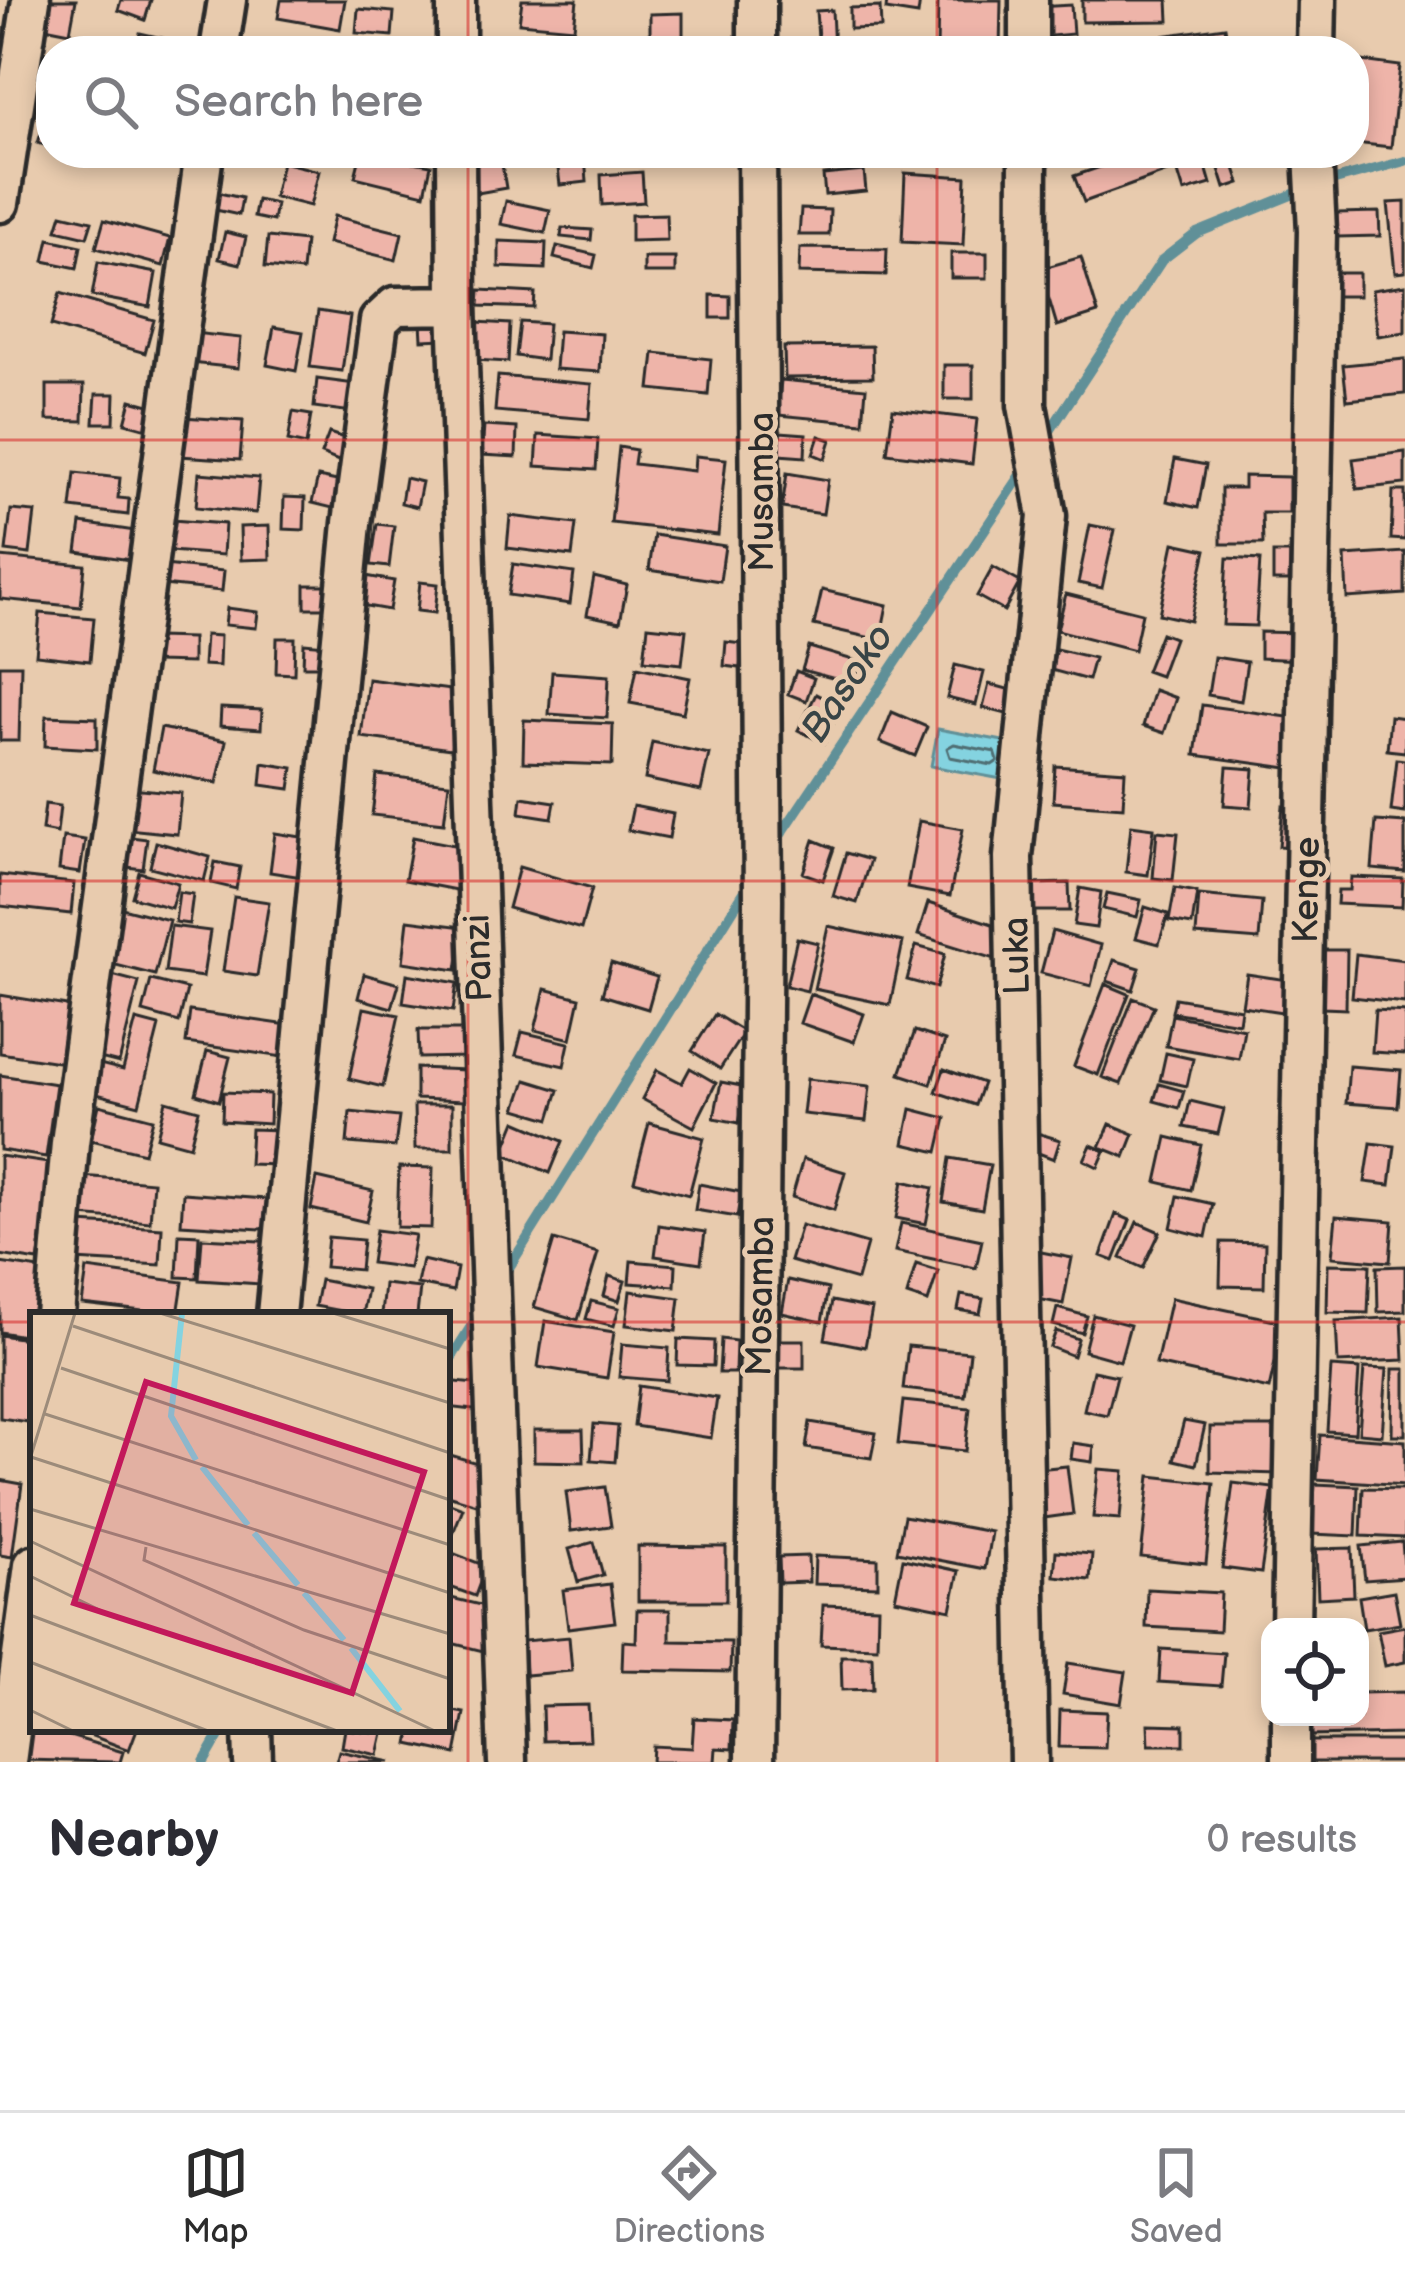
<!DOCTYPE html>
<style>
:root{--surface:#fff;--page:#f7f7f7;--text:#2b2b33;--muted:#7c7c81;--line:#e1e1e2;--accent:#2b2b2b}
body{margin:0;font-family:"Balsamiq Sans",sans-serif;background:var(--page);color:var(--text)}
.controls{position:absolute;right:36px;bottom:36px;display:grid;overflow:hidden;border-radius:24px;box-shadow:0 6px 18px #0003}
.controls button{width:108px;height:108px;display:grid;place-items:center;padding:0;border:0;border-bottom:3px solid var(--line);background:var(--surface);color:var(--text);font:60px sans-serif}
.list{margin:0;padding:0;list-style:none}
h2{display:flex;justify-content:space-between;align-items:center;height:156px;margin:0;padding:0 48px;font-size:51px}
h2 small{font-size:39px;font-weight:400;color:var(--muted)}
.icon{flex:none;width:66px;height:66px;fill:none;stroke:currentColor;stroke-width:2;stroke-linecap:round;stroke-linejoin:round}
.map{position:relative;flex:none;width:1405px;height:1762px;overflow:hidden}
.search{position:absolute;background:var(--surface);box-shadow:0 6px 18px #0003;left:36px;right:36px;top:36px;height:132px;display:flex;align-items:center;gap:30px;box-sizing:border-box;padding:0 42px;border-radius:48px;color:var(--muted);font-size:45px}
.sheet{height:348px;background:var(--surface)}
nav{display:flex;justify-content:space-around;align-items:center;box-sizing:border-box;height:168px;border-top:3px solid var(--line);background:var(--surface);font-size:33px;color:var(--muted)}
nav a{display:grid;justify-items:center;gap:6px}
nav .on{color:var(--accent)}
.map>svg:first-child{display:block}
.water{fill:#84d3e0;stroke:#609098;stroke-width:3}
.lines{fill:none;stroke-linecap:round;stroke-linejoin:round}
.shore{stroke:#4f6e73;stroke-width:3}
.stream{stroke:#609098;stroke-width:10}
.building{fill:#eeb4a9;stroke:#2b2b2b;stroke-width:3}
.minor-casing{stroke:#2b2b2b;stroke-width:45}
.minor{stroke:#e8cbae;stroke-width:36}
.grid{fill:none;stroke:#d62828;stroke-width:3;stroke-opacity:0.55}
.labels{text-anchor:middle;stroke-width:10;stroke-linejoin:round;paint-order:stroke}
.street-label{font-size:36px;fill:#2b2b2b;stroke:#e8cbae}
.water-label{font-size:39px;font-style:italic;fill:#384446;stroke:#e8cbae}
.inset-river{fill:none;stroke:#84d3e0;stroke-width:6}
.inset-road{fill:none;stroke:#9c8b7a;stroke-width:3}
.view{fill:#c2185b;fill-opacity:0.15;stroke:#c2185b;stroke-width:6}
.inset-edge{fill:none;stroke:#2b2b2b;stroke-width:6}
</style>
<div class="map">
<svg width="1405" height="1762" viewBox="0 0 1405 1762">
<rect width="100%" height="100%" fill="#e8cbae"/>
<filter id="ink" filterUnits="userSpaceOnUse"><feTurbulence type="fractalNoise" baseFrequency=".00833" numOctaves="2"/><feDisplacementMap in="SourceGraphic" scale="24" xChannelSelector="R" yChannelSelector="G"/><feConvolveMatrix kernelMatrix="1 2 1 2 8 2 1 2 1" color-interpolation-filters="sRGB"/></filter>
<g filter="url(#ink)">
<path class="water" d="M938,729L1014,743L1007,780L931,766Z"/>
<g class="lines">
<path class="shore" d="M954,744L995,752L998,761L992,765L950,757L947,748Z"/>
<path class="stream" d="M1324,183L1405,161
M1044,440L1162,260L1197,233L1306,189
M774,845L1027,466
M500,1282L751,881
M447,1365L480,1312
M204,1762L223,1729"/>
</g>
<path class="building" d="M45,0H76L70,32L40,26Z
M121,0H151L145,20L118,10Z
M281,0H345L340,29L278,18Z
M522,0H577L574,28L519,23Z
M887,0H920L918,15L886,10Z
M938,0H1001L1000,51H937Z
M1082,0H1168L1169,21L1082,22Z
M1071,5L1073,34L1040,37L1037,7Z
M880,7L881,28L850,29V8Z
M358,9L394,12L392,36L356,33Z
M832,10L834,51H819L816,11Z
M683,13V49H650V14Z
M1225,27L1228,45L1156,51L1154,37Z
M140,33L206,48L205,51H136Z
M1354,60L1400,66L1391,147L1354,143Z
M51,101V147L38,143Z
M361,153L431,165L425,194L355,177Z
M500,153L506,188L472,194L466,157Z
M1141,153H1160L1167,172L1084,202L1074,176Z
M1172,153H1202L1211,184L1184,192Z
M1214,153H1230L1240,183L1225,188Z
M585,157L587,182L560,185L557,160Z
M282,162L319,171L310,206L274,197Z
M864,171L866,191L825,195L823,175Z
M642,172L644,202L602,205L601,175Z
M905,173L966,177L963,245L902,242Z
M219,193L242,198L239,215L216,210Z
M257,200L276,204L273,221L254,217Z
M506,201L550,210L545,233L501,224Z
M1405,202V272L1395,273L1388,203Z
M801,209L830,210L829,235H799Z
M1379,212L1380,236L1337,237V213Z
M62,214L92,221L87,237L57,230Z
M666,214L667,240L631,241V215Z
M334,216L402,233L396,260L328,243Z
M104,220L170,238L163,266L96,248Z
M562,228L592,230L591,240L561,237Z
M225,232L246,237L240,264L219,259Z
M268,237L305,241L302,271L265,267Z
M49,239L81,246L77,268L44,261Z
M499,241L546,243L545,269L499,267Z
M557,246L596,255L593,268L554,258Z
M800,248L887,249L886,275L799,273Z
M951,253H987V278H951Z
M1081,257L1098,313L1057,326L1040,269Z
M644,258H675V273H644Z
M98,262L156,273L150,307L92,296Z
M1330,273H1359V296H1330Z
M1405,285V332L1378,336L1372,290Z
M480,290L535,293L534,308L479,306Z
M60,293L154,320L145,353L51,326Z
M711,295L730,296V318H711Z
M318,311L350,316L342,371L310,367Z
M444,321L445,339L422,340L421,322Z
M476,322L510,324L508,362L474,360Z
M520,322L548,324L545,360L516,356Z
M274,327L303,332L296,371L267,365Z
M558,331L602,334L600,372L555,369Z
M193,333L241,338L238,368L190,363Z
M872,346L873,377L785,378L784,347Z
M654,353L711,359L708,395L650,389Z
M1405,359V394L1347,400L1343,365Z
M944,365H973V399H944Z
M498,376L592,384L589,419L495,411Z
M317,379L363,385L360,413L314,407Z
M781,380L866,388L863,423L778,415Z
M47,385H84L83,421L47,420Z
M96,394H115L114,423H94Z
M131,400L153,406L147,429L125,423Z
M893,409L977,419L972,464L887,453Z
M293,412L311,415L306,445L288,441Z
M182,417L243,421L240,460L180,456Z
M484,426L517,428L516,457L482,455Z
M780,432L806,434L805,457L779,455Z
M329,433L350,440L341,462L321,454Z
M538,435L598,439L596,470L536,466Z
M819,436L831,440L825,459L813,454Z
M619,447L636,450L634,464L694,471L695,456L726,459L718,535L611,523Z
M1405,452V484L1357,489L1353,459Z
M1175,459L1206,465L1198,508L1167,501Z
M75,473L120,478L118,498L129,499L128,515L71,508Z
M199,473L259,478L256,513L196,507Z
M787,473L828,480L823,514L782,508Z
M1244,476L1289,477V513H1262L1263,544H1221V488H1244Z
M318,477L351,484L345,511L312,503Z
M405,478L422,482L417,507L401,503Z
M1393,491H1405V540L1391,539Z
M284,497L305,498L304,530L283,529Z
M11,510L35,512L30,554L6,551Z
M510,516L576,524L572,556L507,548Z
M172,520L225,524L223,555L170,551Z
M81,523L135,531L130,560L77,552Z
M377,524L394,526L389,567L371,565Z
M1090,525L1115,530L1102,588L1078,583Z
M269,526L270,559L241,560L240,527Z
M654,535L725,546L720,581L649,570Z
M1174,543L1206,550L1190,621L1159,614Z
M1405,552V594L1347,598L1345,556Z
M1273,553H1290L1289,581H1273Z
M0,557L85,565L81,607L0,599Z
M1227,558L1260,560L1256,626L1223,625Z
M513,564L574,573L570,604L508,595Z
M164,565L224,571L222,591L162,585Z
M993,567L1020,582L1004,611L977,596Z
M366,576L394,581L389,610L361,605Z
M594,577L627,585L620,622L587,615Z
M420,582L438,584L435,613L417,611Z
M305,585H327V608H305Z
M822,590L887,605L880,640L814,625Z
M1066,594L1142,613L1134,650L1057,630Z
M227,608L258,612L256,628L225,625Z
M40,613L94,618L90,661L36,655Z
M648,626L686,630L682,664L644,660Z
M1260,632L1302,633L1301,660L1260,658Z
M1161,633L1174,638L1160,676L1146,671Z
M205,635L220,636L219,666L203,665Z
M156,637L192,638V663L156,662Z
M277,638H295L294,674L276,673Z
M726,642L742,644L740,668L724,666Z
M304,643L327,645L326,666H303Z
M809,647L860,662L854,684L802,670Z
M1056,649L1094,658L1088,680L1051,670Z
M1214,657L1247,662L1241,701L1208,695Z
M0,665H21L19,741H0Z
M955,665L984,672L976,705L947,698Z
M637,667L690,678L683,713L630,703Z
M796,671L814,678L806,701L788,694Z
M552,672L609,676L607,718L549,714Z
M368,679L458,691L451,749L361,737Z
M989,684L1015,691L1010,715L983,708Z
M1154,690L1176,698L1164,733L1143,726Z
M816,694L841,707L824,743L798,730Z
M1202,705L1295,718L1288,768L1195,755Z
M221,708L262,710L261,729L220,726Z
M892,712L927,727L915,756L880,742Z
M46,716L97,718V749L45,746Z
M1390,716L1405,718V752L1387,750Z
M524,720L613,724L612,765L523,762Z
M161,728L226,741L217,783L153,770Z
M652,742L709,754L701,791L645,779Z
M1397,759L1405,760V813L1391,811Z
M263,763L293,768L290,789L261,785Z
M1055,766L1125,771L1123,807L1053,802Z
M1227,767L1254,769L1251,807L1224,805Z
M377,775L449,783L444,823L372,815Z
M131,788L181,793L177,834L127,829Z
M522,797L555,802L552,818L520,813Z
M45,804L60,806L57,833L42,830Z
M633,806L673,814L669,838L628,830Z
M1283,806L1302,809L1298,847L1279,846Z
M919,821L963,829L950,896L907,888Z
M1376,821L1405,823V872L1372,869Z
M1131,825L1154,828L1148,875L1126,872Z
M1157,831L1178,833L1173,880L1153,878Z
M275,833L321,840L315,879L270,872Z
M123,836L147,839L143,869L119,866Z
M63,837L85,840L80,873L59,870Z
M413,837L469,848L461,891L405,880Z
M814,840L834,848L823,880L803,873Z
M156,842L210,857L204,881L150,867Z
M846,853L870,860L857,903L833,896Z
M215,862L240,867L236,889L211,883Z
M519,867L592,888L581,929L508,908Z
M139,872L178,883L171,908L132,897Z
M0,875L74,883L71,914L0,906Z
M1351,877L1403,879L1402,907L1337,904L1338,890H1350Z
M1069,883L1070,911H1031V884Z
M1080,888L1101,892L1096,928L1074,925Z
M1175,888L1197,892L1192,925L1169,921Z
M179,892L193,894L189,924L175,922Z
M1107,893L1141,900L1137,917L1103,909Z
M1199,895L1262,901L1259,940L1196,935Z
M234,897L269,902L257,976L223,971Z
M928,903L1005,928L995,959L918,935Z
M118,907L169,920L155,975L104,962Z
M1145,907L1168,914L1159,944L1136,938Z
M408,920L463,927L457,970L403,962Z
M171,926L210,931L203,977L165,972Z
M828,926L903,942L890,1005L814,989Z
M1052,931L1101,945L1091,986L1041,973Z
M797,938L818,943L807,991L786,986Z
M916,946L945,954L936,988L907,980Z
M1324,950H1347L1346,1009L1323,1008Z
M1356,954L1405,960V1003L1352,997Z
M1114,960L1140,968L1133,990L1107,981Z
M611,963L657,977L648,1009L602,995Z
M364,974L399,984L392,1008L358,998Z
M407,974L457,983L453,1011L403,1003Z
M1247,974L1294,981L1289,1013L1242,1006Z
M112,975L139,982L119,1063L92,1056Z
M151,980L187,989L179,1022L143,1012Z
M1105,984L1129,994L1098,1075L1074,1066Z
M545,989L580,998L571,1039L535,1030Z
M810,994L864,1014L854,1042L800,1023Z
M0,995L73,1007L65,1063L0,1053Z
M1133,998L1154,1006L1121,1084L1102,1077Z
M1175,998L1241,1009L1239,1023L1172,1012Z
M364,1008L399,1015L383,1087L349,1079Z
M1375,1010L1405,1012V1054L1372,1052Z
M190,1011L302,1027L297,1059L186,1043Z
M715,1014L744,1032L720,1069L692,1051Z
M1172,1015L1244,1029L1239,1059L1166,1046Z
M136,1020L159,1026L139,1105L85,1091L92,1062L123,1070Z
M418,1030H467V1057L419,1058Z
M915,1031L945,1041L931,1084L900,1074Z
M522,1032L569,1043L564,1066L516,1055Z
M207,1051L230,1057L219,1101L196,1094Z
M1166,1053L1193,1059L1187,1086L1160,1080Z
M1349,1066L1401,1070L1398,1107L1346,1103Z
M416,1068L466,1070L465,1101L416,1099Z
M690,1068L716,1083L694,1127L642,1099L657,1070L682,1083Z
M944,1069L983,1083L975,1105L936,1092Z
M0,1075L56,1084L46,1157L0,1150Z
M807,1079L870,1086L866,1121L803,1114Z
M526,1080L559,1090L550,1119L516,1109Z
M721,1082L746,1087L739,1123L714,1118Z
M1159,1084L1184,1091L1179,1108L1154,1101Z
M223,1092L270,1094L269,1124L222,1121Z
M166,1101L199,1110L190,1146L157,1137Z
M1190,1101L1224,1109L1218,1134L1184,1127Z
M99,1105L153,1119L144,1153L91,1140Z
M414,1105H452V1149H415Z
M911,1109L946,1118L938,1152L904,1144Z
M350,1112L399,1117L395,1147L347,1143Z
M516,1121L563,1141L550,1173L503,1153Z
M649,1123L704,1138L689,1195L634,1181Z
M1110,1124L1134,1134L1125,1157L1100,1147Z
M251,1129L281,1130L279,1165L249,1164Z
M1034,1132L1060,1140L1054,1159L1028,1149Z
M1167,1137L1201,1145L1191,1190L1157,1182Z
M1371,1143L1395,1146L1390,1185L1365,1182Z
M1091,1145L1105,1151L1098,1167L1084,1160Z
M0,1156L55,1164L38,1261L0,1255Z
M950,1158L990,1165L982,1209L943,1202Z
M803,1159L845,1172L834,1210L792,1197Z
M399,1167L433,1168L431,1228L397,1227Z
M82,1176L153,1182L150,1222L79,1216Z
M317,1178L373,1191L366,1222L311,1209Z
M903,1181L933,1188L926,1224L896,1218Z
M699,1184L741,1192L737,1217L695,1210Z
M183,1193L281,1200L279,1230L181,1224Z
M1178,1196L1213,1204L1206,1237L1171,1228Z
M1116,1214L1130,1220L1114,1261L1101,1256Z
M1336,1216L1393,1221L1390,1262L1332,1257Z
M1137,1222L1160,1232L1143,1268L1121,1258Z
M79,1223L162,1228L160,1265L76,1260Z
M901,1223L982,1240L976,1268L895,1251Z
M659,1225L705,1232L701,1263L655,1256Z
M801,1225L867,1244L857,1280L790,1261Z
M376,1230L415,1235L409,1268L371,1263Z
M179,1234L199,1235L197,1278L177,1277Z
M328,1237L363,1240L360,1270L325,1267Z
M202,1238L279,1242L277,1285L199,1280Z
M554,1240L598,1253L578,1320L534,1307Z
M1221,1242L1265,1243L1264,1287L1220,1286Z
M1036,1251L1072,1258L1063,1304L1028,1297Z
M422,1260L457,1268L453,1291L417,1284Z
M631,1261L676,1265L675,1286L629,1283Z
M0,1263L40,1269L30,1337L0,1332Z
M916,1264L938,1271L928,1302L907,1295Z
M1328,1264L1370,1265L1368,1313L1327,1312Z
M1405,1266V1311L1378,1312L1377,1267Z
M87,1269L183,1282L178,1315L82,1304Z
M609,1276L625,1281L619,1301L604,1296Z
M320,1280L367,1289L362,1315L315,1306Z
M788,1280L828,1289L822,1322L782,1313Z
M384,1284L420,1288L417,1315H381Z
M630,1291L680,1298L676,1331L626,1325Z
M961,1295L983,1299L980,1314L958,1310Z
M1171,1298L1284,1322L1269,1389L1156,1364Z
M591,1301L619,1308L614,1326L586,1319Z
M832,1301L872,1309L865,1347L825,1339Z
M1057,1308L1087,1316L1082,1333L1053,1325Z
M1093,1315L1130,1325L1120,1361L1084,1351Z
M1402,1317L1404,1360L1338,1363L1336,1321Z
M545,1321L614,1332L607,1378L538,1367Z
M1056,1331L1078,1339L1073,1356L1050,1347Z
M0,1335L33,1340L28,1422L0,1418Z
M678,1339L714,1341L713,1366L677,1365Z
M721,1339L736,1341L735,1373H719Z
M770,1340H804V1368H770Z
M622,1344L669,1348L667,1381L619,1377Z
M908,1346L970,1352L965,1396L903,1389Z
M1331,1367L1359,1369L1355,1433L1327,1431Z
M1364,1368L1387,1369L1382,1435L1359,1433Z
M1393,1369H1405V1435H1392Z
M1093,1371L1117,1376L1107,1415L1084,1410Z
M447,1381L484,1385L482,1411L447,1407Z
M639,1386L717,1398L711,1438L634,1426Z
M903,1401L970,1408L965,1451L898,1444Z
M1184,1421L1205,1425L1196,1465L1174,1460Z
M810,1422L876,1433L871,1458L806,1448Z
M594,1424L618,1426L615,1462L591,1460Z
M1210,1427H1281L1280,1474L1210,1472Z
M534,1430H583L584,1462L534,1461Z
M1320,1435L1405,1441V1485L1317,1479Z
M1073,1443L1094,1446L1092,1462L1071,1459Z
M447,1454L487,1466L477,1504L447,1495Z
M1067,1466L1073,1514L1044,1518L1037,1469Z
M1098,1469L1124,1471L1120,1519L1093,1517Z
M1150,1476L1214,1483L1206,1564L1141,1557Z
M0,1480L22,1484L12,1557L0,1555Z
M1233,1483L1273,1488L1261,1573L1222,1568Z
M1315,1484L1358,1486L1356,1536L1312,1534Z
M605,1487L611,1526L571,1531L566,1492Z
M1363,1488L1405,1489V1538L1361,1536Z
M447,1502L463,1508L451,1538L447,1537Z
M904,1516L991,1532L985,1569L897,1552Z
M594,1542L603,1575L578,1582L569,1549Z
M1402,1542L1405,1577L1365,1580L1361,1546Z
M638,1546L726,1547V1601H638Z
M1352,1548L1354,1596L1318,1598L1316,1549Z
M447,1551L486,1566L475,1596L447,1586Z
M1056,1551L1092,1554L1090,1580L1054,1576Z
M808,1556L809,1582L780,1583L779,1557Z
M815,1556L878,1559V1586L814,1584Z
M903,1559L959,1571L951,1610L895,1599Z
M610,1584L615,1622L568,1628L563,1590Z
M1147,1589L1221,1593L1219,1631L1146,1627Z
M1394,1591L1400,1623L1364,1629L1359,1597Z
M447,1597L493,1608L483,1651L447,1642Z
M823,1605L878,1607L877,1647L821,1645Z
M637,1610H670V1641L731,1642L730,1672L622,1670L623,1641L636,1642Z
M1405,1626V1662L1385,1666L1378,1631Z
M569,1637L572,1671L525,1675L523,1641Z
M1161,1649L1224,1653L1221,1686L1159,1682Z
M841,1656H872L873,1689L842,1690Z
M1068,1663L1126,1672L1121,1704L1063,1694Z
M1405,1692V1734L1307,1736V1717H1360V1693Z
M588,1705L590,1740L543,1741L542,1706Z
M447,1710L464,1713L456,1754L409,1744L412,1729H447Z
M1060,1710L1107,1712L1105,1748L1059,1747Z
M694,1718L733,1720L732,1749L716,1748L715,1762H652L653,1746L692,1748Z
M1148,1724L1184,1725V1745H1149Z
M33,1725L123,1752L120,1762L20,1760Z
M74,1729H137L129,1750Z
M345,1729L383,1733L378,1755L342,1747Z
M1308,1741H1405V1762H1308Z
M339,1751L391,1762H336Z"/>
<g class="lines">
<defs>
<path id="minor" d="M456,0V51
M757,0V51
M219,51L227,0
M1029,51V0
M1316,51L1317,0
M456,153L457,305L507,1762
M1028,153L1027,405L1047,516L1013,857L1029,1762
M0,203L31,0
M55,1315L70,1143L204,153
M276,1315L352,523L379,321L395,306L457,305
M1291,1627L1317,231L1313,153
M1291,1717V1762
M252,1729L253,1762
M7,1762L33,1565
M755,1762L763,899L757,153"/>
</defs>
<use href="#minor" class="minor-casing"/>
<use href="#minor" class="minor"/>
</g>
</g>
<path class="grid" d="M468,0V51M937,0V51M468,153V1762M937,153V1762M0,440H1405M0,881H1405M0,1322H33M447,1322H1405"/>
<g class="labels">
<g class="street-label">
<text transform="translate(760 492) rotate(-90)" y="13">Musamba</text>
<text transform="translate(1305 890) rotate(-89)" y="13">Kenge</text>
<text transform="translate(1015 956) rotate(-91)" y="13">Luka</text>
<text transform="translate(477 958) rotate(-92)" y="13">Panzi</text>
<text transform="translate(759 1296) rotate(-89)" y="13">Mosamba</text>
</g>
<g class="water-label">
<text transform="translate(846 682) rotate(-56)" y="14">Basoko</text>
</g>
</g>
<g transform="translate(30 1312)">
<rect width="420" height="420" fill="#e8cbae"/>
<path class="inset-river" d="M152,1L141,104L166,148M172,155L218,213M224,221L268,273M274,281L314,328M321,336L370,399"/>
<path class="inset-road" d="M130,1L420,91M303,1L420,37M43,14L420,141M31,56L420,188M15,102L420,233M1,145L420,281M0,147L45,1M0,197L420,322M0,229L405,419M116,235L114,248L274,318L420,367M0,264L84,305M0,303L307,419M0,350L178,419M0,398L43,419"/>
<path class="view" d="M116,70L394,160L322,381L44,291Z"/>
<rect width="420" height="420" class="inset-edge"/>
</g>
</svg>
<div class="controls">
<button><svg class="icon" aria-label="locate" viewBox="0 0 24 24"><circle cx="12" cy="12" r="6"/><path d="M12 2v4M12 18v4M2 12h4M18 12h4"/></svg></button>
</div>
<div class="search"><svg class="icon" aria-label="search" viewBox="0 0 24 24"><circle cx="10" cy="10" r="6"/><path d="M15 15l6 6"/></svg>Search here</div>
</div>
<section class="sheet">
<h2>Nearby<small>0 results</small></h2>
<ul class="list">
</ul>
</section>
<nav>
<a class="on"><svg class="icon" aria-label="map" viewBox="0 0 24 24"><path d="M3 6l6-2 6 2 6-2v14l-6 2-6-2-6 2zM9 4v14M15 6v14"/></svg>Map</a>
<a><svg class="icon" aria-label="directions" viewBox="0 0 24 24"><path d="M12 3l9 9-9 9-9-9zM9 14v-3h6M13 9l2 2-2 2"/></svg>Directions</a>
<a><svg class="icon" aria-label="saved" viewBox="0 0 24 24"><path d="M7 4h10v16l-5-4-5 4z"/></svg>Saved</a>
</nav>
